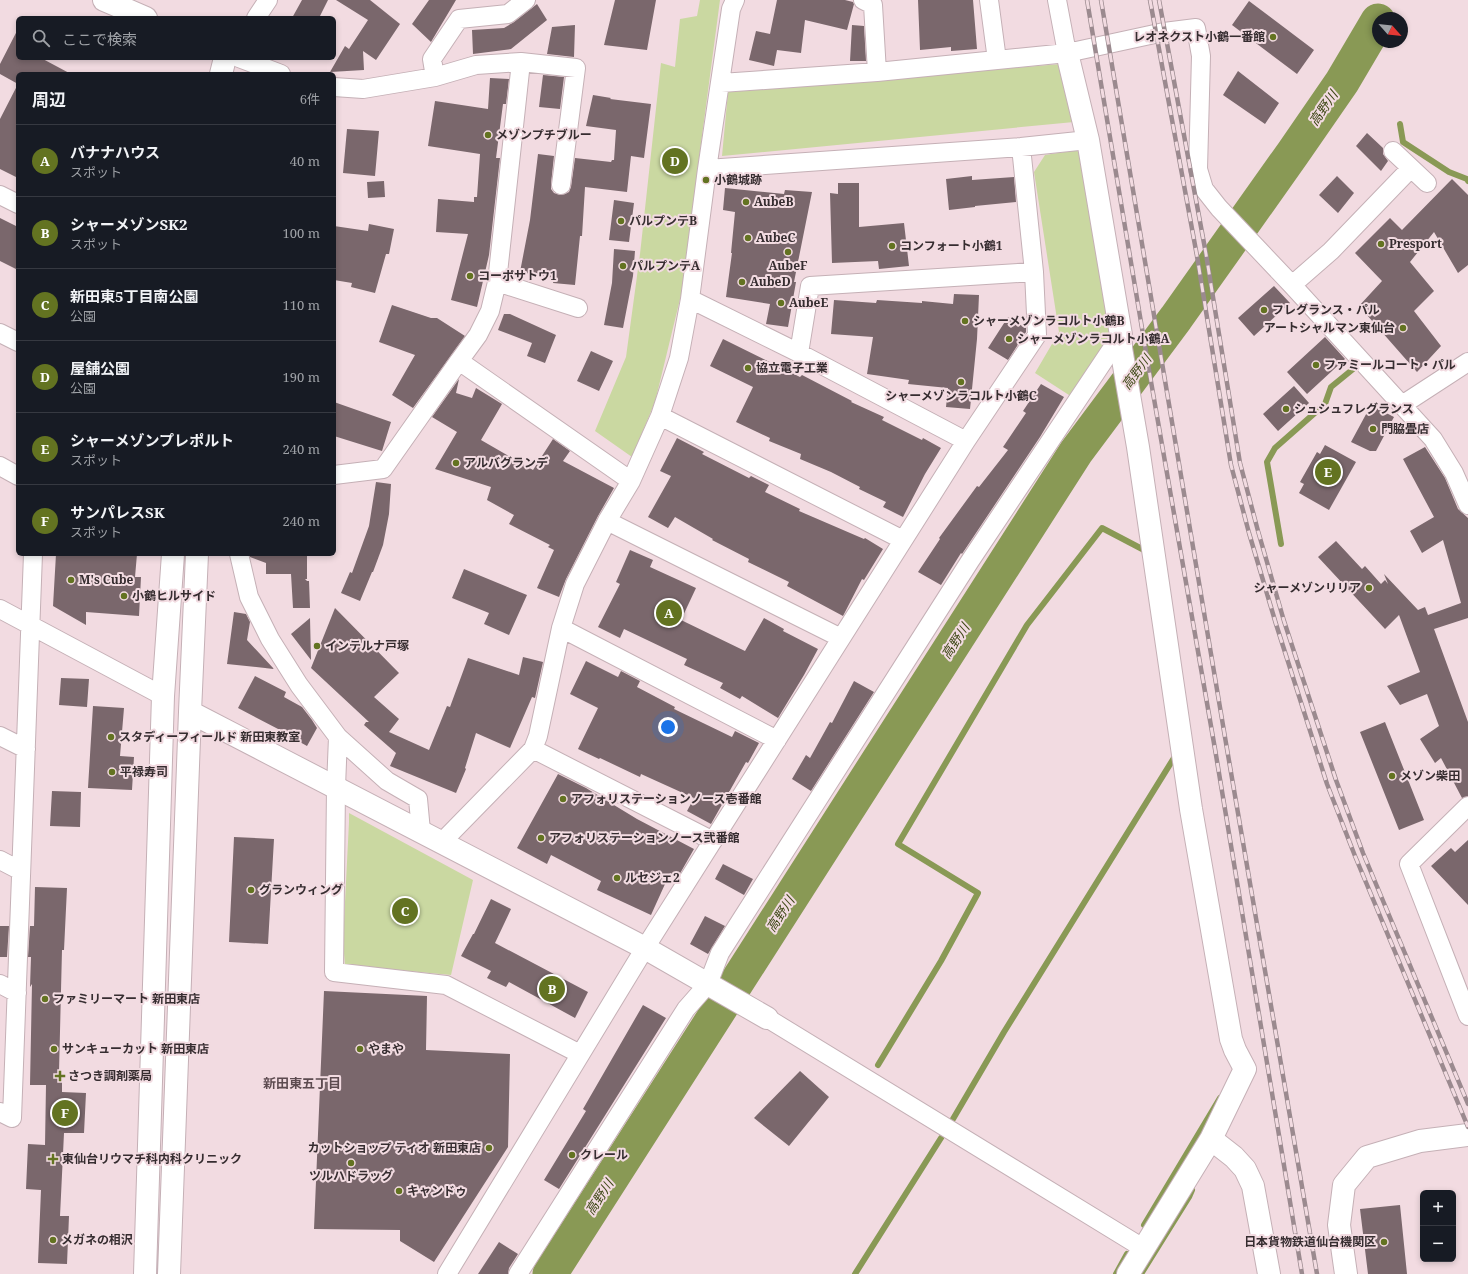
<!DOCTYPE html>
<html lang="ja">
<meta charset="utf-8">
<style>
:root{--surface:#171b24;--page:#20242c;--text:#f1f3f6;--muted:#9ea1a6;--line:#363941;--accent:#637321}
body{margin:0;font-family:"Noto Serif","Noto Sans JP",serif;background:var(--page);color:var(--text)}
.controls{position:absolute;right:12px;bottom:12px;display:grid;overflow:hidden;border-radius:6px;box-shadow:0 2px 6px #0003}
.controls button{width:36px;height:36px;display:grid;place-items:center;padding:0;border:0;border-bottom:1px solid var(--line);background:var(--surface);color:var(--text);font:20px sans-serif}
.compass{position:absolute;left:1372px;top:12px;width:36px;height:36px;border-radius:50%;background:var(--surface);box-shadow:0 2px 6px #0003;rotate:117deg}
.you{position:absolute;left:668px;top:727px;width:14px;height:14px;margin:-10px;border:3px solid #fff;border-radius:50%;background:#1a73e8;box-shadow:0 0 0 6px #1a73e833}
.badge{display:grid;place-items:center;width:26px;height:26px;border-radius:50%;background:var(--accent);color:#fff;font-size:13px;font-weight:700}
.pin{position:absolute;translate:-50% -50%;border:2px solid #fff;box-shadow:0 1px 4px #0006}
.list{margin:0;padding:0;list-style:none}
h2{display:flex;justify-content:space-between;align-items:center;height:52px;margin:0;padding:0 16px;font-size:17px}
h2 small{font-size:13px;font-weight:400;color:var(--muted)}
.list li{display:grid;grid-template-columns:26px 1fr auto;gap:12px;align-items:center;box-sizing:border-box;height:72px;padding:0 16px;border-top:1px solid var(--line)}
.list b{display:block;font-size:15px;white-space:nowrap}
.list p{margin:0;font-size:13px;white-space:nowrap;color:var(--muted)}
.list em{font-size:13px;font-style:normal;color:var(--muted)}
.icon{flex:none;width:22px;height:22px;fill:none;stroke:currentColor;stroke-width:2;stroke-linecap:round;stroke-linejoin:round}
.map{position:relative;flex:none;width:1468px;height:1274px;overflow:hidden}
.search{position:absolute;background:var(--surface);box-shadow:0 2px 6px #0003;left:16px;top:16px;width:320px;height:44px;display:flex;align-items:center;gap:10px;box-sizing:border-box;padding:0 14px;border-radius:6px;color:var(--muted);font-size:15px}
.panel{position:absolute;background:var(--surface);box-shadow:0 2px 6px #0003;left:16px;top:72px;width:320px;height:484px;border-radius:6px}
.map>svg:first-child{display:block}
.green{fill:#cad8a1}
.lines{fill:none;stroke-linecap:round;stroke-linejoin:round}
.stream{stroke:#899955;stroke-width:6}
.river{stroke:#899955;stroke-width:35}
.building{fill:#7a676c}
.minor-casing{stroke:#c5b0b6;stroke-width:20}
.tertiary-casing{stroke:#c5b0b6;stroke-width:24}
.minor{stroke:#fff;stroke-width:18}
.tertiary{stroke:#fff;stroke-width:22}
.rail-casing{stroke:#9b8a8f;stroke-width:4.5}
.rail{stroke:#f2dbe1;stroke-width:3;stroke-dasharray:9;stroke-linecap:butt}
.poi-dot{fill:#637321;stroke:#f2dbe1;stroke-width:1.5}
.labels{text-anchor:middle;stroke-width:4;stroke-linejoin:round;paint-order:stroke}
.poi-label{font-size:12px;font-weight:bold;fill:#362d30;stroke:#f2dbe1;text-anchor:start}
.water-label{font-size:13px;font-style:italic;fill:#3e4816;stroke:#f2dbe1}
.neighbourhood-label{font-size:13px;font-weight:bold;fill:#5d4b50;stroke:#f2dbe1}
</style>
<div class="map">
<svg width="1468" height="1274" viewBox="0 0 1468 1274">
<rect width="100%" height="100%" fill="#f2dbe1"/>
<path class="green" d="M700,0H720L681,295L655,402L632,457L595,431L626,357L640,254L661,63L675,67L680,19L697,16Z
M1061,64L1074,122L722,156L728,92Z
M1077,150L1083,160L1114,333L1072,397L1035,373L1059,332L1034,172L1045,155Z
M349,813L473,880L451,975L345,965L343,942L349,822Z"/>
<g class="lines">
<path class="stream" d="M1400,124L1403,142L1449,172L1467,179L1468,181
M1281,544L1267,462L1275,448L1325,404L1331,387L1358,365
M878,1065L941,961L978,893L898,844L1027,625L1102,528L1144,550
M953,1119L1004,1032L1177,753
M1144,1225L1220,1098
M855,1274L941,1138
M1116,1274L1127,1254
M1141,1274L1189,1197L1192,1190"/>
<path class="river" d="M550,1274L1076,452L1176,318L1293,153L1342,82L1378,21"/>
</g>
<path class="building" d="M302,0H328L319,18H292Z
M336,0H370L400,24L376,60L363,51L364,70L330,72L345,46L349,49L368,20Z
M429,0H456L431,42L412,24Z
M615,0H656L647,50L604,45Z
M777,0H845L853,2L854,4L847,30L805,20L801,53L777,50L774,66L749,60L756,31L770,34Z
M918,0H973L977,49L951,51V47L920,50Z
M1249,1L1314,50L1297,74L1232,25Z
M537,4L547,20L511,49L473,54L472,30L504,28L514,22Z
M575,25L574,57L547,54L552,27Z
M852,25L864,26L866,61H850Z
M18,29V58H41L71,74H18V84L0,74V64Z
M1238,71L1279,103L1265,124L1223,95Z
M543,75L564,77L560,109L539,107Z
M490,78L509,79L506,104H503L496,158H500L489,255L477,307L451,300L468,234L436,232L438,199L474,202V197H477L480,154L428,146L435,101L488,109Z
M18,84V178L0,169V119Z
M593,95L611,98L610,99L651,104L644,158L631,156L627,192L585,187L582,236H580L575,285L553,283L554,278L520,272L530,220L538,154L554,156L551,184V189L554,193L560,195L565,194L569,192L571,187L575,158L611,162L612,160H614L616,130L586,126Z
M347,129L379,131L375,176L343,173Z
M1367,133L1383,148V154L1388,161L1381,171L1356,146Z
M972,176V180L1014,177L1016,202L975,206V207L949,210L946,179Z
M1337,176L1354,193L1338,213L1319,195Z
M1452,179L1468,195V265L1458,273L1434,232L1410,262L1434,291L1414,311L1441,346L1417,372L1359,306L1382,281L1355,253L1390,218L1402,230Z
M384,181L385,197L368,198L367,182Z
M838,183H859V227L904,223L909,266L879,269L878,261L832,263L830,193L838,194Z
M725,188L784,194L785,190L812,192L794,282H796L788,327L766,324L770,304L726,297L732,253H731L735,212L723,210Z
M614,200L634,203L629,242L609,240Z
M0,218L18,227V270L0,261Z
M369,224L394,229L389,254H386L375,293L351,287L352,283L334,280V226L368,231Z
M614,249L635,251L633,276L623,328L604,325L612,283Z
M1274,286L1290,303L1254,336L1238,318Z
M954,294L979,295L977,339L970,409L946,407L948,388L908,384L909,380L867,374L873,337L831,334L834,300L876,303L877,300L922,303V301L953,304Z
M392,305L431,318H437L465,336L413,408L392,395L415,355L379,342Z
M504,314H510L556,335L545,363L527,356L532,343L498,330Z
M1008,317L1026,328V332L1008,360L988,348Z
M1325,337L1345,359L1307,394L1287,372Z
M723,339L800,377L802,375L852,401L851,402L884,417L882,420L922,440L923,438L941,448L925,474L903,517L883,507L886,502L859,489L860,487L831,472L800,459L801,454L769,441L770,438L736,422L753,387L710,366Z
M591,351L613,361L599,391L577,381Z
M459,379L456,393L472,398L476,388L502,404L481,440L533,470L553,439L570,451L563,461L614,488L598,516L566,579L559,597L537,588L554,550L548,547L550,545L509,524L514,515L487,500L491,487L435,469L457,432L432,417Z
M1041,384L1064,397L1040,437L962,554L961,553L941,585L918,572L940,539L939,538L977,486L979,487L1008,450L1003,447L1026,413L1023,411Z
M1294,386L1309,403L1278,431L1263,414Z
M334,402L391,422L382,451L334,436Z
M1371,405L1394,417L1376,451H1370L1351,442Z
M677,438L704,452L702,454L749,478L751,476L769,485L765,492L800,509L799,511L864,539L865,538L883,549L864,580L862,579L843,616L787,586L789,582L748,562L749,559L712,540L713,539L675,517L668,528L648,517L671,476L660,471Z
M1325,445L1356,462L1329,510L1299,493L1304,484L1300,482L1317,452L1320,454Z
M1425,447L1445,478L1458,509L1468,518V618L1434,629L1468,722V796L1462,798L1441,758L1435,763L1420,739L1439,726L1427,694L1400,705L1387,686L1420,672L1399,615L1385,629L1318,557L1336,541L1362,569L1365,566L1381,584L1385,580L1388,584L1384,574L1418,610L1425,607L1428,615L1461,603L1443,540L1422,553L1410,531L1434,517L1403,459Z
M376,482L391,484L389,514L383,545L373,572H372L360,601L341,593L350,572L352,573L369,526Z
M630,550L653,560L650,567L696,588L681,620L745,651L764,618L784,629L783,631L818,649L804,675L778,718L742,696L740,699L720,688L723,683L684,665L687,659L624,629L620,638L598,627L620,584L616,582Z
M56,554H137L135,577H141L139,616L86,612V625L53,606Z
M250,554H307V579H305L307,581H309L310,608H293L291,574H266V563L250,557Z
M464,569L527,595L509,635L484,624L489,613L452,598Z
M335,608L399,673L374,697L399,719L389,732L429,750L447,706L450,707L468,658L519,675L523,657L543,662L535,698L532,697L510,748L476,733L465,768L466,769L456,793L390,766L396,753L364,725L366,722H369L311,668Z
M234,612L246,614L250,622L247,640L274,669L227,664Z
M310,618L311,660L291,634Z
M586,661L618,677L621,671L640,681L637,687L675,707L674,709L732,737L735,731L759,743L748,763L746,762L711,824L687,811L694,798L641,774L640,777L600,758L599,759L578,749L598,708L570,694Z
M255,676L286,692L284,697L302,707L312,720L317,728L307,746L280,731V730L238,708Z
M61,678L89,679L87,707L59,705Z
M854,681L874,692L811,791L792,779L806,755L810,758L830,722L832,723Z
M93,706L124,708L120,756L134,757L132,790L88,788Z
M1385,722L1424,820L1399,830L1360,732Z
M558,774L586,788L637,819L694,849L678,877L670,873L651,915L597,890L601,881L551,855L547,864L517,848Z
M52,791L81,792L80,827L50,826Z
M234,837L274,839L268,944L229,942Z
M1468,840V905L1431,866L1451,848L1455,852Z
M723,864L753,879L744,895L715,879Z
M35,887L67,888L64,950H62L59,1072H62V1092L86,1093L84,1133H64L60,1216H69L67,1264L38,1263L41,1190L26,1189L28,1144L45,1145L46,1085H30L32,984L30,987L31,957H28L30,926H34Z
M491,899L511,909L495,943L588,992L575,1018L509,982L506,987L487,978L491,971L461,956L473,934H474Z
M705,916L725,926L708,954L690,944Z
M0,926H9L7,957H0Z
M324,991L427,996L426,1050L510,1054L508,1147L434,1262L400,1241V1230L314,1229Z
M643,1005L666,1018L559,1189L544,1180L586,1111L583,1109Z
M800,1071L829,1097L789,1146L754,1118Z
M1400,1205L1407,1274H1368L1360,1209Z
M499,1242L518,1254L509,1268L508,1274H478Z"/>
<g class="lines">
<defs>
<path id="minor" d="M863,0L873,5L877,72L1067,53
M989,0L997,60
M1057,0L1067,53L1164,32L1196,28L1201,56L1198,169L1204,189L1219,208L1292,285L1433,439L1454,473L1468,505
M256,18L268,0
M239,58L281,74
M521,62L497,282L490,311L478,335L459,361L631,481
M435,77L432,59L459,19L508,14L526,0
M721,83L877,72
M334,87L363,89L435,77L476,65L521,62L576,68L561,185
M1021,147L1034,272L1037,335L966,441L799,353L690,299L707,169L1021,147L1088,140
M1393,151L1427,183
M707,169L731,9L735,0
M0,195L18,204
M497,282L578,308
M1292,285L1331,251L1411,168
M0,333L18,342
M799,353L810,286L1034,272
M1402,405L1468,362
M660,416L903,540
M0,466L18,476
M334,475L383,469L459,361
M607,521L841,638
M239,554L249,597L270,639L299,685L338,737L387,781L418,799L421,831
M0,609L163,696
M561,628L777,740
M0,736L26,749
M338,737L336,787L334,972L446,985L580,1054
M533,749L713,841
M1468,806L1409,864L1468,1016
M442,842L533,749L538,736L561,628L575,584L607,521L631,481L660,416L679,358L690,299
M0,860L21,871
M0,984L17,993
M767,1018L1143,1248
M0,1112L12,1118L33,554
M447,1274L645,948L966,441
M518,1274L686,1009L708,984L720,953L970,561L1121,335"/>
<path id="tertiary" d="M104,0L146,18
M1067,53L1088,140L1121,335V348L1138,447L1191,809L1231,1039L1235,1050L1245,1069L1211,1139
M221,74L225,58
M190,712L645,948L767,1018
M145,1274L163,696L173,554
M169,1274L190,712L197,554
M1128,1274L1211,1139L1234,1157L1245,1169L1253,1186L1269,1274
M1346,1274L1339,1225L1344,1185L1367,1157L1420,1141L1468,1135"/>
</defs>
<use href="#minor" class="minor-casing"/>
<use href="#tertiary" class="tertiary-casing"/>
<use href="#minor" class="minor"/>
<use href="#tertiary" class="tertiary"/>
<defs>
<path id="rail" d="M1087,0L1149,370L1215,749L1302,1274
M1101,0L1227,749L1317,1274
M1150,0L1197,256L1231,465L1249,533L1276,624L1327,784L1355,856L1468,1127
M1159,0L1206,254L1240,463L1258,531L1284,621L1336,780L1363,853L1468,1104"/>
</defs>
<use href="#rail" class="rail-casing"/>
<use href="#rail" class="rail"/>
</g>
<g class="poi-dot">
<circle cx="1273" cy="37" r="4"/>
<circle cx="488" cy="135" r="4"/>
<circle cx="706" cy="180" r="4"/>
<circle cx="746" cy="202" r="4"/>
<circle cx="621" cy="221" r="4"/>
<circle cx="748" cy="238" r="4"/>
<circle cx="1381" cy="244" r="4"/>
<circle cx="892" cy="246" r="4"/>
<circle cx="788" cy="252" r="4"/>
<circle cx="623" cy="266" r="4"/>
<circle cx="470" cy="276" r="4"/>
<circle cx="742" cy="282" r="4"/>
<circle cx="781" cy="303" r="4"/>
<circle cx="1264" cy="310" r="4"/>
<circle cx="965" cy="321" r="4"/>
<circle cx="1403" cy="328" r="4"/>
<circle cx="1009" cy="339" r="4"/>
<circle cx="1316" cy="365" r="4"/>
<circle cx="748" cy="368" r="4"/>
<circle cx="961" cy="382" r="4"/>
<circle cx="1286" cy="409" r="4"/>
<circle cx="1373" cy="429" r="4"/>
<circle cx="456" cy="463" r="4"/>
<circle cx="71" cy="580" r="4"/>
<circle cx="1369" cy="588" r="4"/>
<circle cx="124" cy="596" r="4"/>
<circle cx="317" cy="646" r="4"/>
<circle cx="111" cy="737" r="4"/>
<circle cx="112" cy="772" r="4"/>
<circle cx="1392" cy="776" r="4"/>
<circle cx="563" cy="799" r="4"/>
<circle cx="541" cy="838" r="4"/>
<circle cx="617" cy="878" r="4"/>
<circle cx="251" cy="890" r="4"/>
<circle cx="45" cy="999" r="4"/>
<circle cx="54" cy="1049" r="4"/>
<circle cx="360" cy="1049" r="4"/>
<path d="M58 1070h4v4h4v4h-4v4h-4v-4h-4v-4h4z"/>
<circle cx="489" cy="1148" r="4"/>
<circle cx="572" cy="1155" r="4"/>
<path d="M51 1153h4v4h4v4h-4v4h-4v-4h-4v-4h4z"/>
<circle cx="351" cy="1163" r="4"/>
<circle cx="399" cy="1191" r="4"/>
<circle cx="53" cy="1240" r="4"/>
<circle cx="1384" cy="1242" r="4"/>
</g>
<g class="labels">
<g class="poi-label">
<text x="1265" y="41" text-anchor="end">レオネクスト小鶴一番館</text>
<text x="496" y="139">メゾンプチブルー</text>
<text x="714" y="184">小鶴城跡</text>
<text x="754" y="206">AubeB</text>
<text x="629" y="225">パルプンテB</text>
<text x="756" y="242">AubeC</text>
<text x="1389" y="248">Presport</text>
<text x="900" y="250">コンフォート小鶴1</text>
<text x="631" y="270">パルプンテA</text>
<text x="788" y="270" text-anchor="middle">AubeF</text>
<text x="478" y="280">コーポサトウ1</text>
<text x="750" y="286">AubeD</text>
<text x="789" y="307">AubeE</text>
<text x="1272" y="314">フレグランス・パル</text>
<text x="973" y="325">シャーメゾンラコルト小鶴B</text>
<text x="1395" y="332" text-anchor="end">アートシャルマン東仙台</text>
<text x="1017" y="343">シャーメゾンラコルト小鶴A</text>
<text x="1324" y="369">ファミールコート・パル</text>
<text x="756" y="372">協立電子工業</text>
<text x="961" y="400" text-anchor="middle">シャーメゾンラコルト小鶴C</text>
<text x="1294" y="413">シュシュフレグランス</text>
<text x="1381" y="433">門脇畳店</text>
<text x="464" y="467">アルバグランデ</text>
<text x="79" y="584">M's Cube</text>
<text x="1361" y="592" text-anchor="end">シャーメゾンリリア</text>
<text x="132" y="600">小鶴ヒルサイド</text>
<text x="325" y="650">インテルナ戸塚</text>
<text x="119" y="741">スタディーフィールド 新田東教室</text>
<text x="120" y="776">平禄寿司</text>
<text x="1400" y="780">メゾン柴田</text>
<text x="571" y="803">アフォリステーションノース壱番館</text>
<text x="549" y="842">アフォリステーションノース弐番館</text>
<text x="625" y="882">ルセジェ2</text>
<text x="259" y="894">グランウィング</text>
<text x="53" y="1003">ファミリーマート 新田東店</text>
<text x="62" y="1053">サンキューカット 新田東店</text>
<text x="368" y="1053">やまや</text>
<text x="68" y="1080">さつき調剤薬局</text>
<text x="481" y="1152" text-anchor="end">カットショップ ティオ 新田東店</text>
<text x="580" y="1159">クレール</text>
<text x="62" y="1163">東仙台リウマチ科内科クリニック</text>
<text x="351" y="1180" text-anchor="middle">ツルハドラッグ</text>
<text x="407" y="1195">キャンドゥ</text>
<text x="61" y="1244">メガネの相沢</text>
<text x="1376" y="1246" text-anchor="end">日本貨物鉄道仙台機関区</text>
</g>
<g class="water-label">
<text transform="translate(1323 108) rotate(-55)" y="5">高野川</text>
<text transform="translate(1136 372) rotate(-53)" y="5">高野川</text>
<text transform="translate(955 641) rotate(-57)" y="5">高野川</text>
<text transform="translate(780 914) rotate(-57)" y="5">高野川</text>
<text transform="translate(599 1197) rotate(-57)" y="5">高野川</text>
</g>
<g class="neighbourhood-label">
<text x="302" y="1088">新田東五丁目</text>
</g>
</g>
</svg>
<div class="controls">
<button>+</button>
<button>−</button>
</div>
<svg class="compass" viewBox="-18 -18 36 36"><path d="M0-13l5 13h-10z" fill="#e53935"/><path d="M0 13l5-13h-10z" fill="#9ea1a6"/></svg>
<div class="you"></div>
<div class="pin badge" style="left:669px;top:613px">A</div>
<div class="pin badge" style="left:552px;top:989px">B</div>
<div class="pin badge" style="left:405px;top:911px">C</div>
<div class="pin badge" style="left:675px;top:161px">D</div>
<div class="pin badge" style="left:1328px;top:472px">E</div>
<div class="pin badge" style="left:65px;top:1113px">F</div>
<div class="search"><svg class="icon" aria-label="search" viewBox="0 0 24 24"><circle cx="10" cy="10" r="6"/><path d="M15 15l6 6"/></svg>ここで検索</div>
<section class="panel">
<h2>周辺<small>6件</small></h2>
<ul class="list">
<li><span class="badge">A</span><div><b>バナナハウス</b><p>スポット</p></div><em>40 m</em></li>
<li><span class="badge">B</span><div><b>シャーメゾンSK2</b><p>スポット</p></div><em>100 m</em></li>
<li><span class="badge">C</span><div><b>新田東5丁目南公園</b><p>公園</p></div><em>110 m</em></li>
<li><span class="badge">D</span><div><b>屋舗公園</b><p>公園</p></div><em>190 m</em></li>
<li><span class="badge">E</span><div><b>シャーメゾンプレポルト</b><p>スポット</p></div><em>240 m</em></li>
<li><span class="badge">F</span><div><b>サンパレスSK</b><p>スポット</p></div><em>240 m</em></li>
</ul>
</section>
</div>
